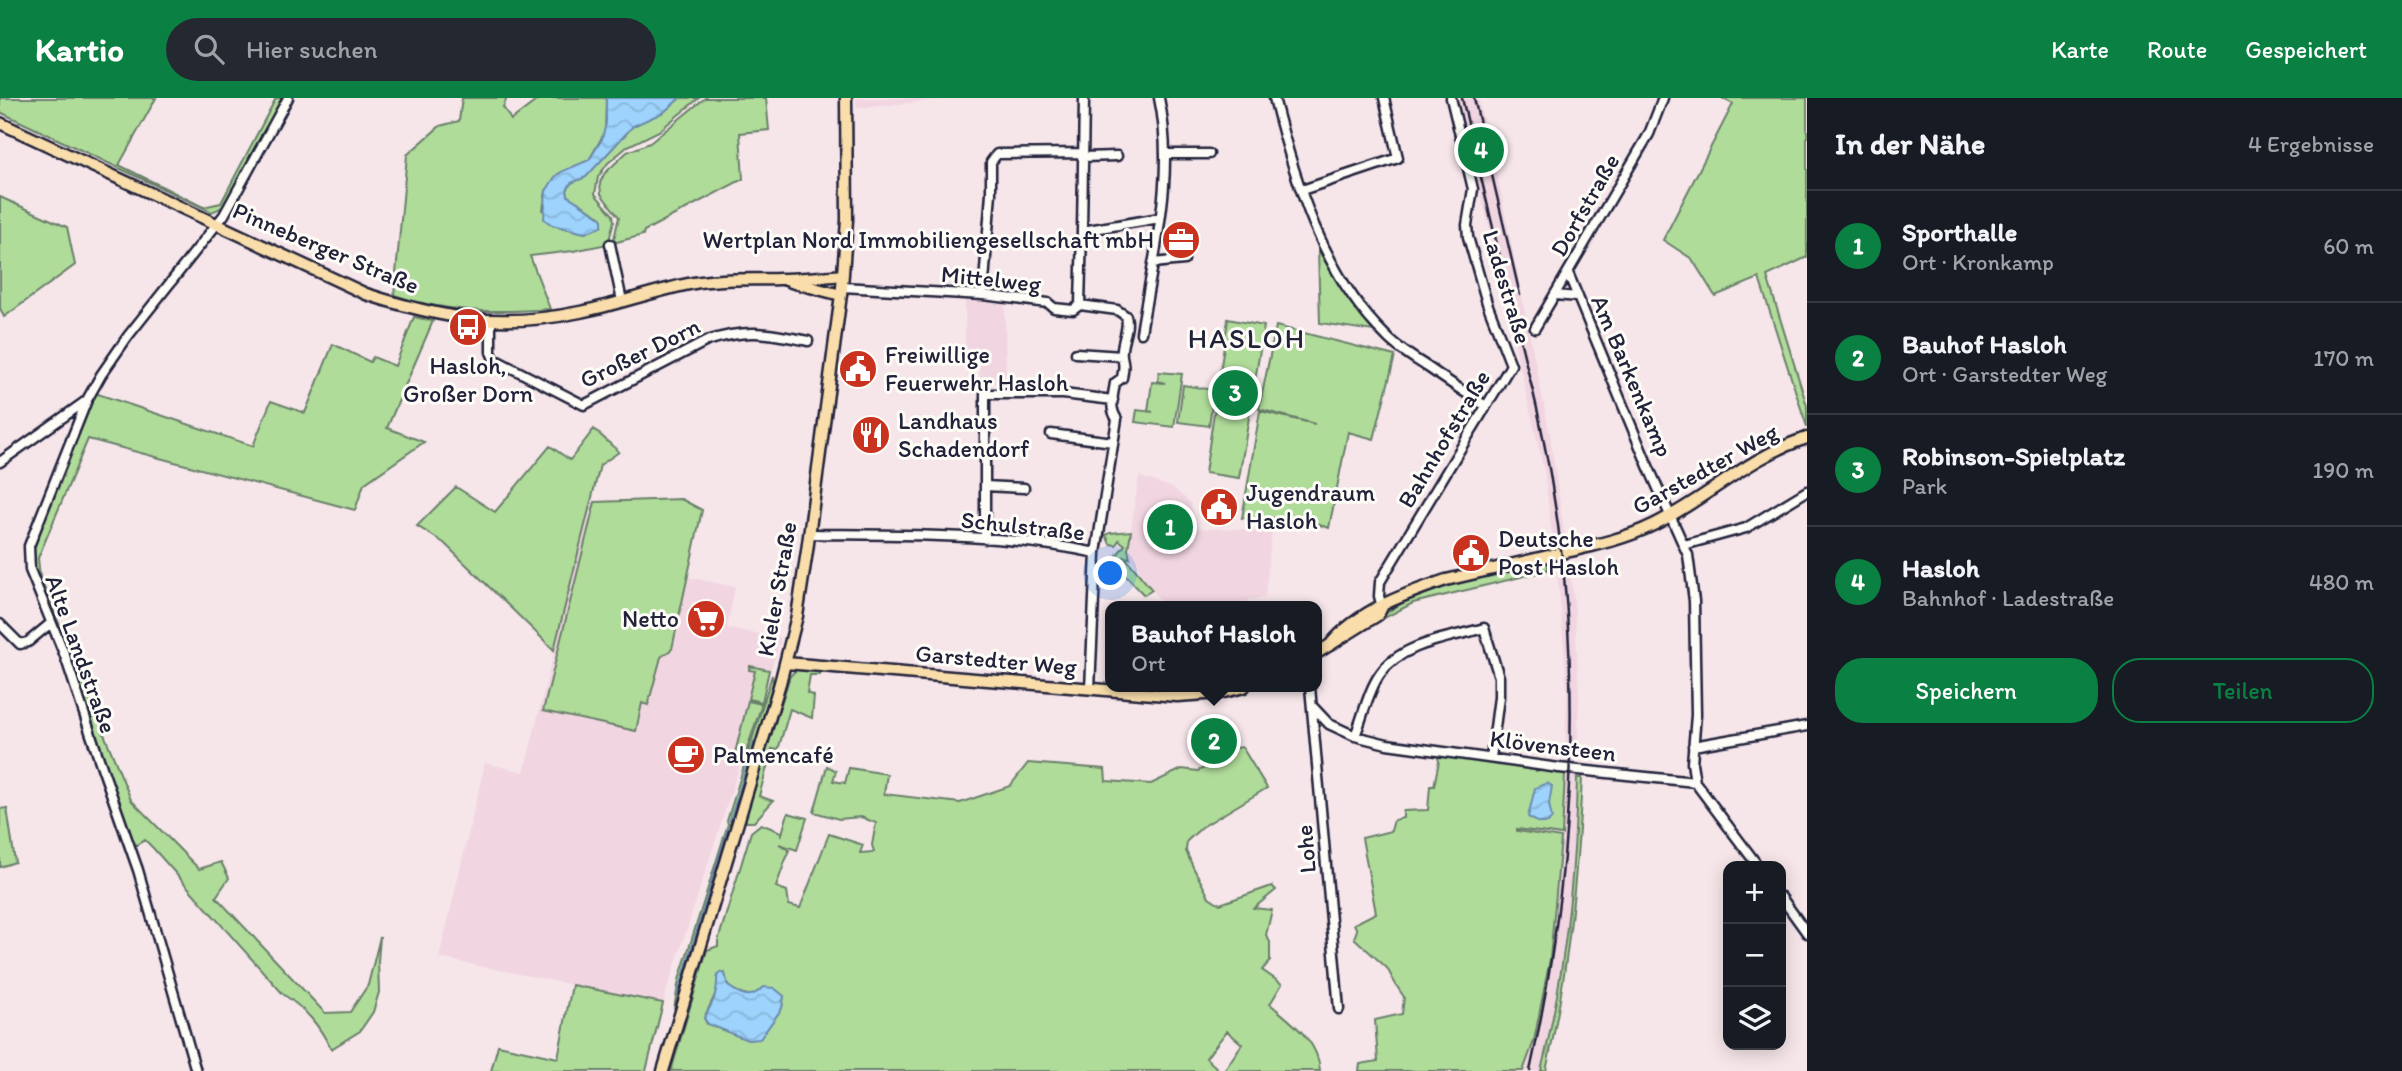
<!DOCTYPE html>
<html lang="de">
<meta charset="utf-8">
<style>
:root{--surface:#171b24;--page:#242831;--text:#f1f3f6;--muted:#9ea1a6;--line:#363941;--accent:#0b8043}
body{margin:0;font-family:Itim,sans-serif;background:var(--page);color:var(--text)}
.controls{position:absolute;right:21px;bottom:21px;display:grid;overflow:hidden;border-radius:14px;box-shadow:0 4px 18px #0003}
.controls button{width:63px;height:63px;display:grid;place-items:center;padding:0;border:0;border-bottom:2px solid var(--line);background:var(--surface);color:var(--text);font:35px sans-serif}
.you{position:absolute;left:1111px;top:476px;width:24px;height:24px;margin:-18px;border:5px solid #fff;border-radius:50%;background:#1a73e8;box-shadow:0 0 0 10px #1a73e833}
.badge{display:grid;place-items:center;width:46px;height:46px;border-radius:50%;background:var(--accent);color:#fff;font-size:23px;font-weight:700}
.pin{position:absolute;translate:-50% -50%;border:4px solid #fff;box-shadow:0 2px 7px #0006}
.popup{position:absolute;left:1105px;top:503px;width:217px;height:91px;box-sizing:border-box;display:grid;place-content:center;border-radius:14px;background:var(--surface);filter:drop-shadow(0 2px 5px #0005);font-size:23px;white-space:nowrap;color:var(--muted)}
.popup b{font-size:26px;color:var(--text)}
.popup::after{content:'';position:absolute;left:50%;top:100%;margin-left:-14px;border:14px solid transparent;border-top-color:var(--surface)}
.list{margin:0;padding:0;list-style:none}
h2{display:flex;justify-content:space-between;align-items:center;height:91px;margin:0;padding:0 28px;font-size:30px}
h2 small{font-size:23px;font-weight:400;color:var(--muted)}
.list li{display:grid;grid-template-columns:46px 1fr auto;gap:21px;align-items:center;box-sizing:border-box;height:112px;padding:0 28px;border-top:2px solid var(--line)}
.list b{display:block;font-size:26px;white-space:nowrap}
.list p{margin:0;font-size:23px;white-space:nowrap;color:var(--muted)}
.list em{font-size:23px;font-style:normal;color:var(--muted)}
.actions{display:flex;gap:14px;padding:21px 28px}
.actions a{flex:1;padding:16px 0;border:2px solid var(--accent);border-radius:28px;text-align:center;font-size:24px;color:var(--accent)}
.actions .main{background:var(--accent);color:#fff}
.icon{flex:none;width:38px;height:38px;fill:none;stroke:currentColor;stroke-width:2;stroke-linecap:round;stroke-linejoin:round}
.map{position:relative;flex:none;width:1807px;height:973px;overflow:hidden}
header{display:flex;align-items:center;gap:42px;box-sizing:border-box;height:98px;padding:0 35px;background:var(--accent);color:#fff}
header strong{font-size:33px}
nav{display:flex;gap:38px;margin-inline-start:auto;font-size:24px}
.search{width:490px;height:63px;background:var(--page);display:flex;align-items:center;gap:18px;box-sizing:border-box;padding:0 24px;border-radius:38px;color:var(--muted);font-size:26px}
main{display:flex}
aside{flex:1;background:var(--surface)}
.map>svg:first-child{display:block}
.built{fill:#f1d6e1}
.green{fill:#b0dc9a;stroke:#697f6a;stroke-width:2;fill-rule:evenodd}
.forest{fill:url(#forest-firs);stroke:#697f6a;stroke-width:2}
.water{fill:url(#water-waves);stroke:#6c8caf;stroke-width:2}
.lines{fill:none;stroke-linecap:round;stroke-linejoin:round}
.stream{stroke:#6c8caf;stroke-width:2.5}
.minor-casing{stroke:#22223b;stroke-width:13}
.major-casing{stroke:#22223b;stroke-width:15}
.minor{stroke:#fdfcf7;stroke-width:8}
.major{stroke:#f9deab;stroke-width:10}
.rail{stroke:#22223b;stroke-width:2.5}
.labels{text-anchor:middle;stroke-width:6;stroke-linejoin:round;paint-order:stroke}
.street-label{font-size:24px;fill:#22223b;stroke:#fdfcf7}
.poi-label{font-size:24px;fill:#22223b;stroke:#fdfcf7;text-anchor:start}
.quarter-label{font-size:28px;letter-spacing:2px;fill:#22223b;stroke:#fdfcf7}
</style>
<header>
<strong>Kartio</strong>
<div class="search"><svg class="icon" aria-label="search" viewBox="0 0 24 24"><circle cx="10" cy="10" r="6"/><path d="M15 15l6 6"/></svg>Hier suchen</div>
<nav><a>Karte</a><a>Route</a><a>Gespeichert</a></nav>
</header>
<main>
<div class="map">
<svg width="1807" height="973" viewBox="0 0 1807 973">
<defs>
<pattern id="forest-firs" width="22" height="20" patternUnits="userSpaceOnUse" patternTransform="scale(1.75)"><rect width="22" height="20" fill="#b0dc9a"/><path d="M5 1l3.5 6h-7zM16 11l3.5 6h-7z" fill="#97bc86"/></pattern>
<pattern id="water-waves" width="16" height="10" patternUnits="userSpaceOnUse" patternTransform="scale(1.75)"><rect width="16" height="10" fill="#9dd3fc"/><path d="M0 5q4-4 8 0t8 0" fill="none" stroke="#87b5d9"/></pattern>
</defs>
<rect width="100%" height="100%" fill="#f6e6ea"/>
<filter id="ink" filterUnits="userSpaceOnUse"><feTurbulence type="fractalNoise" baseFrequency=".0143" numOctaves="2"/><feDisplacementMap in="SourceGraphic" scale="14" xChannelSelector="R" yChannelSelector="G"/><feConvolveMatrix kernelMatrix="1 2 1 2 8 2 1 2 1" color-interpolation-filters="sRGB"/></filter>
<g filter="url(#ink)">
<path class="built" d="M856,0H949V1L857,10Z
M1455,0H1478L1499,85L1550,337L1574,501L1579,595L1575,747L1569,814L1553,915L1541,973H1525L1550,861L1562,737L1567,594L1560,502L1544,373L1513,239L1507,196Z
M965,202L1005,206L1006,285H980L979,251H965Z
M1139,378L1173,390L1191,405L1193,430L1272,432L1265,500L1247,502V508H1164L1130,460L1128,451Z
M681,401L702,412L688,479L735,489L727,530L781,540L663,905L439,860L485,665L524,674L591,404Z"/>
<path class="green" d="M0,0H156L119,67L203,109L221,105L276,0H285L229,102L223,109L212,114L0,14Z
M462,0H507L503,9L511,22L540,0H606L605,34L589,62L558,76L546,93L543,112L552,127L585,135L600,129V118L568,98L567,92L571,85L586,79L633,28L664,14L680,0H699L659,33L628,48L608,65L598,79L595,96L613,117L614,123L608,146L573,153L530,158L550,211C496,215 445,215 394,197L407,57L440,28L459,23Z
M705,0H766L769,32L740,35L743,81L644,133L643,137L613,145L619,119L601,96L600,85L604,76L627,54L650,45Z
M1722,0H1807V159L1767,178L1807,308V329L1759,180L1715,198L1692,161L1663,142L1733,6Z
M0,99L67,129L75,167L4,219L0,210Z
M1318,152L1346,197L1373,233L1320,225Z
M414,219L433,223L387,330L424,344L364,386L355,412L88,341L38,460L40,479L131,702L199,771L221,764L229,780L216,799L325,915L350,914L368,887L380,839L378,863L379,894L373,914L360,933L331,951C318,925 306,912 283,896L153,750L145,742L133,749L88,611L61,536L33,472V448L95,295L253,348L271,303L305,315L333,246L370,264L373,259L395,268Z
M1228,221L1264,228L1239,380L1205,375Z
M1276,228L1395,258L1374,341L1348,334L1329,430L1297,420H1242L1260,313L1315,326L1259,311Z
M1159,274L1182,276L1174,329L1135,324L1137,312L1153,314L1148,313L1152,284L1165,285L1158,283Z
M1183,287L1214,292L1209,328L1178,324Z
M594,331L619,354L600,367L554,552L444,445L417,428L456,389L495,414L550,348L570,362Z
M681,401L702,412L672,551L661,559L648,607L642,605L636,633L543,613L595,404Z
M1131,433L1128,451L1130,460L1125,459L1152,492L1144,497L1112,463L1125,447L1119,442L1116,447L1110,446L1106,437L1110,435Z
M1548,462V472L1541,471L1537,475L1413,505L1373,526L1372,524L1415,497L1447,485L1478,481L1480,478Z
M750,568L769,572L762,604L748,601L755,573L749,572Z
M797,571L820,573V577H810L807,595L814,598L812,620L790,611L778,652L772,651L759,698L773,703L754,724H746L745,720L790,578Z
M772,577L773,585L733,725L730,726L732,731L680,899L674,911L679,882L728,726L727,723Z
M748,603L762,606L745,657L735,655Z
M1242,649L1267,690L1202,729L1187,743L1186,753L1193,769L1209,799L1220,806L1272,788L1276,792L1254,810L1272,812L1266,837L1270,844V863L1262,872L1282,886L1270,906C1291,924 1319,943 1320,973H1224L1242,946L1227,933L1206,960L1220,973H671L707,852L718,848V843L751,734L761,726L781,734V739L788,715L807,720L797,752L779,746L789,752L776,789L787,793L789,807L800,810L829,736L863,747L860,755L874,754L872,747L876,725L861,719L839,721L814,714L827,668L836,673L833,683L845,685L849,670L887,676L884,696L960,705L1010,688L1028,665L1105,671L1106,683L1151,686L1182,671L1198,673L1208,668L1210,654ZM725,876L728,888C746,902 762,897 784,898L782,910L760,940L748,942L707,926L704,920Z
M1437,656L1565,675L1562,737L1517,731V733L1561,740L1550,861L1534,943L1523,973H1359L1360,966L1378,963L1375,922L1402,916L1404,899L1396,887L1387,870L1354,840L1357,832L1354,826L1376,815L1362,740L1391,733L1394,722L1403,720V713L1428,712L1430,688H1434L1439,663Z
M7,710L15,764L0,769V711Z
M572,887L663,905L646,973H491L498,947L558,960Z"/>
<path class="forest" d="M1577,680H1582C1577,779 1568,877 1546,973H1541C1565,877 1575,778 1577,680Z"/>
<path class="water" d="M606,0H680L664,14L633,28L586,79L571,85L567,92L568,98L602,120V128L585,135L552,127L544,121L546,93L555,79L563,73L589,62L602,41L606,25Z
M1547,685L1552,688L1549,706L1552,720L1548,725H1539L1528,719L1535,690Z
M720,874L725,876L728,888C742,898 751,902 763,889L774,890L784,898L782,910L760,941L748,942L708,926L704,920C712,906 718,896 717,879Z"/>
<g class="lines">
<path class="stream" d="M730,723L754,645
M678,896L728,731"/>
<defs>
<path id="minor" d="M1084,0L1082,133L1160,120
M1274,0C1295,83 1323,177 1386,238C1398,251 1414,260 1429,270C1448,283 1467,296 1486,308
M1166,56H1209
M1082,59L1117,58
M1302,92L1398,60L1384,0
M610,146L622,203
M1153,165L1184,162
M1568,175L1648,368L1688,457L1694,503L1696,617L1692,665L1695,684
M842,189L983,197L1048,205L1054,210L1073,212L1080,207L1117,212L1126,218C1130,232 1120,244 1122,258C1124,268 1124,268 1122,280L1115,285C1113,298 1109,310 1117,321L1096,455L1090,591
M983,197L991,95V64L997,56L1082,55
M1555,197L1578,199
M1080,207L1082,133
M491,223V254L494,261L584,307L707,243C748,230 767,235 808,243
M1535,230L1649,36L1663,0
M1141,235C1153,157 1176,79 1159,0
M1076,255L1122,258
M1051,336L1113,344
M0,364L86,303
M985,388L1024,390
M809,436C904,437 1003,435 1096,455
M985,441V296H1063L1113,302
M1684,447L1746,430L1807,393
M1382,509L1379,498L1380,484L1511,267L1487,205L1468,139L1467,127L1473,91L1451,0
M0,526L20,546L28,544L51,525
M1310,589L1339,911
M1313,609L1329,626L1355,638L1387,646L1559,670L1695,684L1758,768
M1355,638C1363,619 1368,593 1380,576C1401,545 1450,540 1484,530L1499,579V599L1491,660
M1693,648L1807,628
M1781,799L1807,835
M196,973L138,772L98,658L65,558L30,472L29,448L87,302L101,277L128,238L224,117L288,0"/>
<path id="major" d="M0,25L366,196C443,221 500,231 580,214C619,206 656,192 694,185C723,180 750,182 779,181C800,181 822,179 843,177
M791,184L841,197
M1330,547C1358,512 1405,496 1446,482C1484,473 1522,464 1561,455C1592,448 1625,441 1653,427C1707,401 1749,358 1807,340
M1317,555L1378,517L1382,509
M786,565L1177,598L1220,595L1244,589
M663,973L780,585L797,518L807,453L842,189L847,122L846,0"/>
</defs>
<use href="#minor" class="minor-casing"/>
<use href="#major" class="major-casing"/>
<use href="#minor" class="minor"/>
<use href="#major" class="major"/>
<path class="rail" d="M1462,0C1481,81 1500,161 1520,241C1527,271 1535,299 1541,329C1586,542 1577,761 1530,973
M1474,0L1520,197"/>
</g>
</g>
<defs>
<symbol id="office-disc" viewBox="-11 -11 22 22"><circle r="9.5" fill="#c8321e" stroke="#fdfcf7"/><path d="M-6-3h4V-5.5h4V-3h4V5H-6ZM-1-4.5V-3h2v-1.5ZM-6 0V1H6V0Z" fill="#fff"/></symbol>
<symbol id="bus-disc" viewBox="-11 -11 22 22"><circle r="9.5" fill="#c8321e" stroke="#fdfcf7"/><path d="M-5-6H5V4H4V6H2V4H-2V6H-4V4H-5ZM-3.5-4V0h7V-4ZM-3.5 1.2v1.5H-2V1.2ZM2 1.2v1.5H3.5V1.2Z" fill="#fff"/></symbol>
<symbol id="civic-disc" viewBox="-11 -11 22 22"><circle r="9.5" fill="#c8321e" stroke="#fdfcf7"/><path d="M-.6-6.5H3V-4.5H.6V-3L4-1V1h2V6H-6V1h2V-1L-.6-3ZM-1.2 2.5V6h2.4V2.5Z" fill="#fff"/></symbol>
<symbol id="restaurant-disc" viewBox="-11 -11 22 22"><circle r="9.5" fill="#c8321e" stroke="#fdfcf7"/><path d="M-5-6h1v4h1v-4h1v4h1v-4h1v5L-1.5 .5V6h-2V.5L-5-1ZM5-6V6H3V1.5H1.5Q1.5-4 5-6Z" fill="#fff"/></symbol>
<symbol id="supermarket-disc" viewBox="-11 -11 22 22"><circle r="9.5" fill="#c8321e" stroke="#fdfcf7"/><path d="M-6-5.5h2.5l.6 2H6L4.5 2H-2.5L-4.4-4H-6ZM-1.5 3.2a1.3 1.3 0 1 0 .1 0ZM3 3.2a1.3 1.3 0 1 0 .1 0Z" fill="#fff"/></symbol>
<symbol id="cafe-disc" viewBox="-11 -11 22 22"><circle r="9.5" fill="#c8321e" stroke="#fdfcf7"/><path d="M-5.5-4.5H6V0H3Q3 3.5 0 3.5H-2.5Q-5.5 3.5-5.5 0ZM3-3.2v2h1.7v-2ZM-6 4.5H4V6H-6Z" fill="#fff"/></symbol>
</defs>
<g fill-rule="evenodd">
<use href="#office-disc" x="1159" y="120" width="44" height="44"/>
<use href="#bus-disc" x="446" y="207" width="44" height="44"/>
<use href="#civic-disc" x="836" y="249" width="44" height="44"/>
<use href="#restaurant-disc" x="849" y="315" width="44" height="44"/>
<use href="#civic-disc" x="1197" y="387" width="44" height="44"/>
<use href="#civic-disc" x="1449" y="433" width="44" height="44"/>
<use href="#supermarket-disc" x="684" y="499" width="44" height="44"/>
<use href="#cafe-disc" x="664" y="635" width="44" height="44"/>
</g>
<g class="labels">
<g class="street-label">
<text transform="translate(1585 107) rotate(-60)" y="8">Dorfstraße</text>
<text transform="translate(326 150) rotate(23)" y="8">Pinneberger Straße</text>
<text transform="translate(991 181) rotate(6)" y="8">Mittelweg</text>
<text transform="translate(1507 189) rotate(73)" y="8">Ladestraße</text>
<text transform="translate(640 255) rotate(-26)" y="8">Großer Dorn</text>
<text transform="translate(1632 278) rotate(67)" y="8">Am Barkenkamp</text>
<text transform="translate(1444 341) rotate(-59)" y="8">Bahnhofstraße</text>
<text transform="translate(1705 371) rotate(-29)" y="8">Garstedter Weg</text>
<text transform="translate(1023 428) rotate(6)" y="8">Schulstraße</text>
<text transform="translate(777 491) rotate(-80)" y="8">Kieler Straße</text>
<text transform="translate(81 556) rotate(70)" y="8">Alte Landstraße</text>
<text transform="translate(996 562) rotate(5)" y="8">Garstedter Weg</text>
<text transform="translate(1553 648) rotate(7)" y="8">Klövensteen</text>
<text transform="translate(1306 751) rotate(-95)" y="8">Lohe</text>
</g>
<g class="poi-label">
<text x="1154" y="150" text-anchor="end">Wertplan Nord Immobiliengesellschaft mbH</text>
<text x="885" y="265">Freiwillige<tspan x="885" dy="28">Feuerwehr Hasloh</tspan></text>
<text x="468" y="276" text-anchor="middle">Hasloh,<tspan x="468" dy="28">Großer Dorn</tspan></text>
<text x="898" y="331">Landhaus<tspan x="898" dy="28">Schadendorf</tspan></text>
<text x="1246" y="403">Jugendraum<tspan x="1246" dy="28">Hasloh</tspan></text>
<text x="1498" y="449">Deutsche<tspan x="1498" dy="28">Post Hasloh</tspan></text>
<text x="679" y="529" text-anchor="end">Netto</text>
<text x="713" y="665">Palmencafé</text>
</g>
<g class="quarter-label">
<text x="1247" y="250">HASLOH</text>
</g>
</g>
</svg>
<div class="controls">
<button>+</button>
<button>−</button>
<button><svg class="icon" aria-label="layers" viewBox="0 0 24 24"><path d="M12 4l9 5-9 5-9-5zM3 14l9 5 9-5"/></svg></button>
</div>
<div class="you"></div>
<div class="pin badge" style="left:1170px;top:429px">1</div>
<div class="pin badge" style="left:1214px;top:643px">2</div>
<div class="popup"><b>Bauhof Hasloh</b>Ort</div>
<div class="pin badge" style="left:1235px;top:295px">3</div>
<div class="pin badge" style="left:1481px;top:52px">4</div>
</div>
<aside>
<h2>In der Nähe<small>4 Ergebnisse</small></h2>
<ul class="list">
<li><span class="badge">1</span><div><b>Sporthalle</b><p>Ort · Kronkamp</p></div><em>60 m</em></li>
<li><span class="badge">2</span><div><b>Bauhof Hasloh</b><p>Ort · Garstedter Weg</p></div><em>170 m</em></li>
<li><span class="badge">3</span><div><b>Robinson-Spielplatz</b><p>Park</p></div><em>190 m</em></li>
<li><span class="badge">4</span><div><b>Hasloh</b><p>Bahnhof · Ladestraße</p></div><em>480 m</em></li>
</ul>
<div class="actions"><a class="main">Speichern</a><a>Teilen</a></div>
</aside>
</main>
